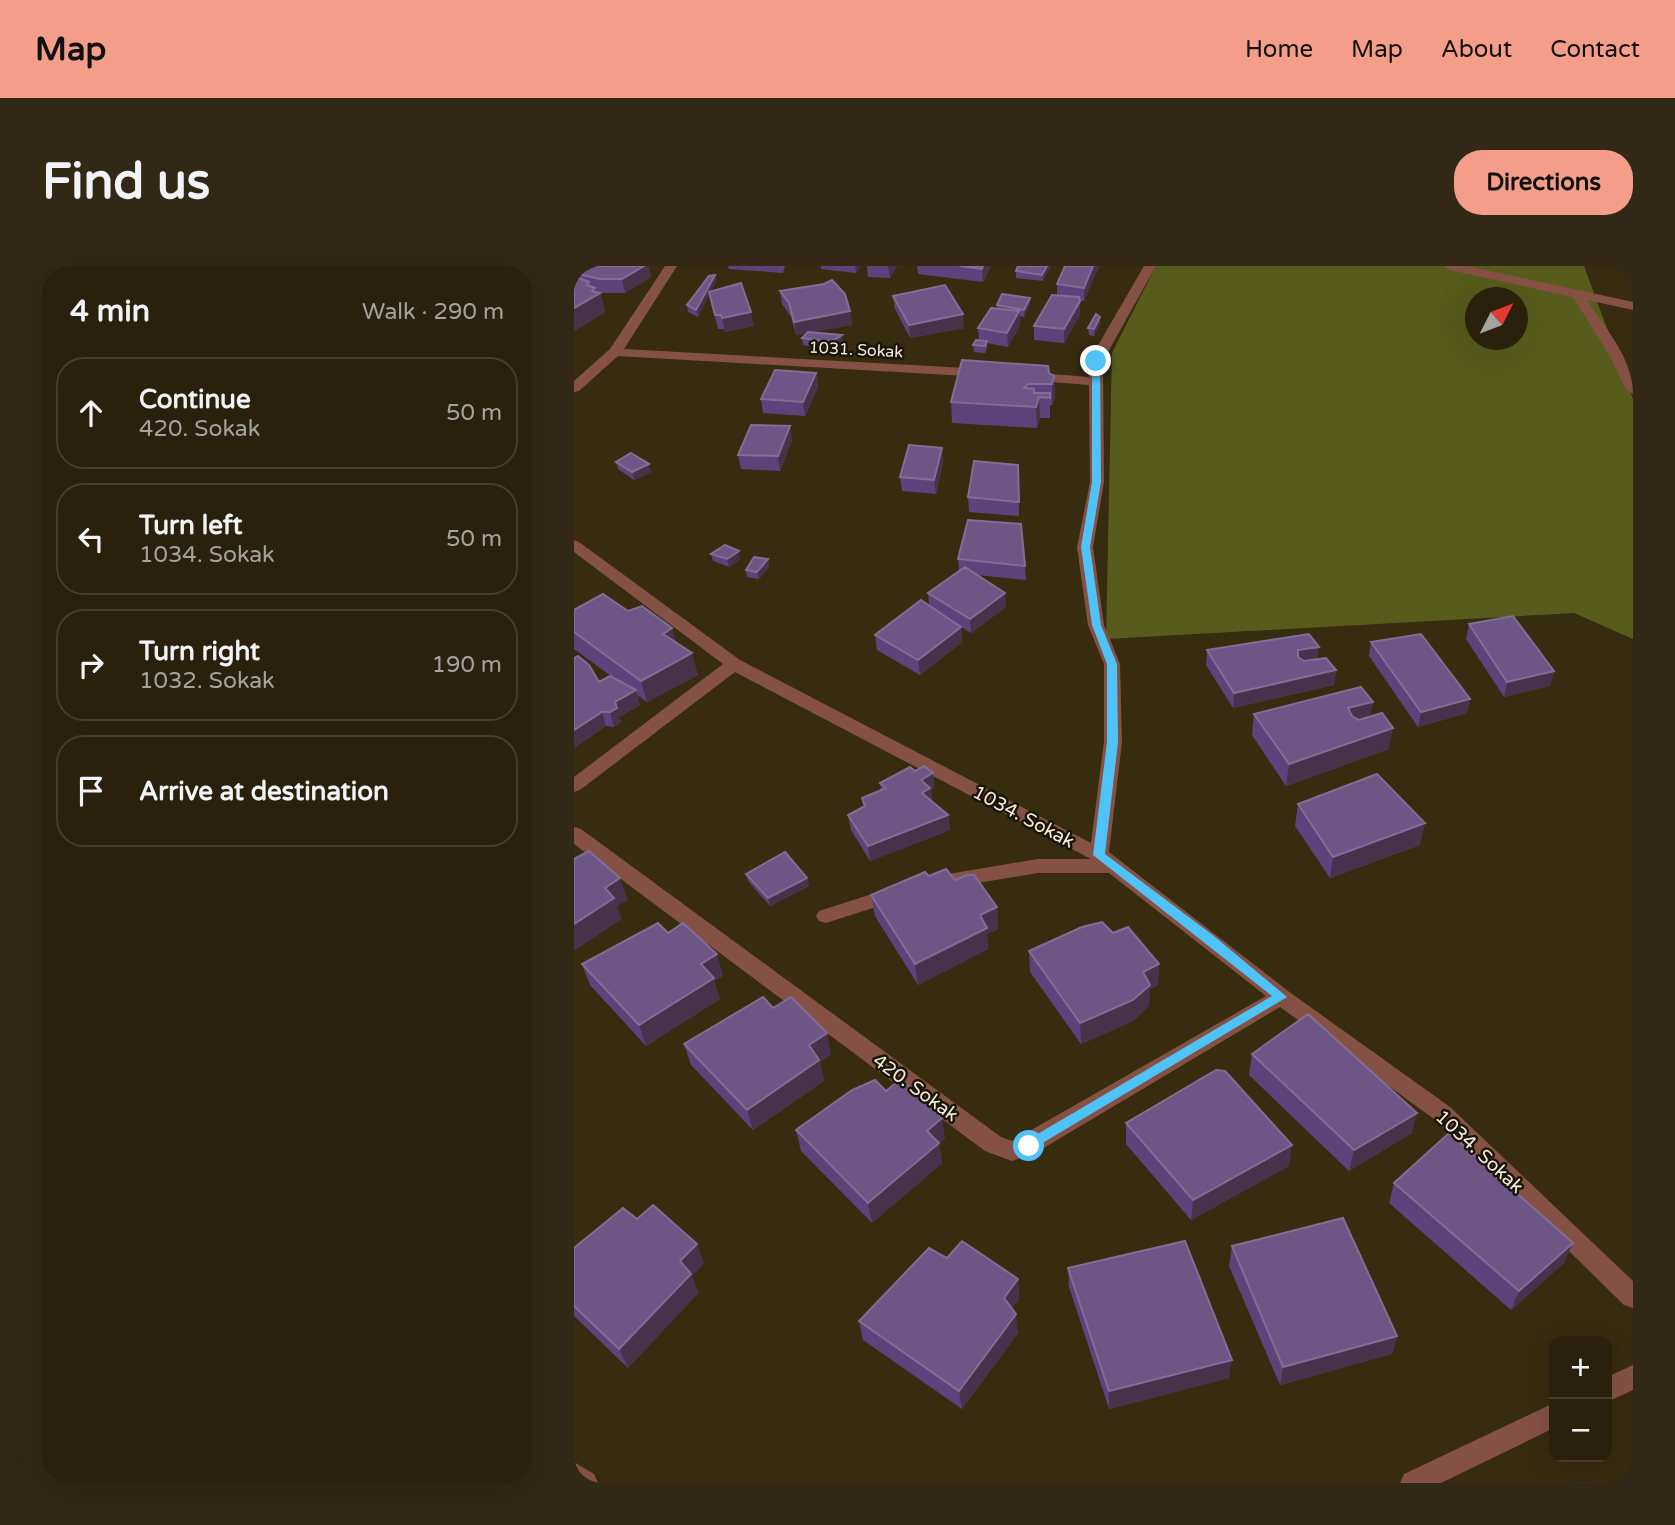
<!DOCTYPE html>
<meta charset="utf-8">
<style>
:root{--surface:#29210c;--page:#312915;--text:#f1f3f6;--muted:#a5a39d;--line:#453e2d;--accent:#f49e89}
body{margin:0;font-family:"Varela Round",sans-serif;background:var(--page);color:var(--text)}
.controls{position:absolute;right:21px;bottom:21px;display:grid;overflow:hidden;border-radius:14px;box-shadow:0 7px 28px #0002}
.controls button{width:63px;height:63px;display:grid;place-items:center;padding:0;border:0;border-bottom:2px solid var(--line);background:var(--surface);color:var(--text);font:35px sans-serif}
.compass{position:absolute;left:891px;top:21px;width:63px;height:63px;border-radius:50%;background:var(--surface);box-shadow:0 7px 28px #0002;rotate:48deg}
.stop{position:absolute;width:21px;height:21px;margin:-16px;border:5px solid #4fc3f7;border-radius:50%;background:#fff}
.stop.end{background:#4fc3f7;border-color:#fff;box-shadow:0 2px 7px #0008}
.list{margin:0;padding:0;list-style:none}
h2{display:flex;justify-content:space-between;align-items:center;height:91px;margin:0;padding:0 28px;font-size:30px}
h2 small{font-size:23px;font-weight:400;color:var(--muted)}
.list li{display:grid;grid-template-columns:46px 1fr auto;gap:21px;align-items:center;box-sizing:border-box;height:112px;margin:0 14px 14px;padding:0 14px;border:2px solid var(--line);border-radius:28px}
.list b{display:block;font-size:26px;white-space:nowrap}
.list p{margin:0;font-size:23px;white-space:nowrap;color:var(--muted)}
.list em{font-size:23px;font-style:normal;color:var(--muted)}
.icon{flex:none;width:38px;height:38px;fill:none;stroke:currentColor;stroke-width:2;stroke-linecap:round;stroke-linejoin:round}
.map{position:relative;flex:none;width:1059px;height:1217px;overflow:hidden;border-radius:28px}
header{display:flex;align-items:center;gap:42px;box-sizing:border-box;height:98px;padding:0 35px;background:var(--accent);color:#111}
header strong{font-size:33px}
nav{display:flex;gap:38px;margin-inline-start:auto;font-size:24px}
.intro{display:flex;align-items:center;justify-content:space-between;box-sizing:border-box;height:168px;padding:0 42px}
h1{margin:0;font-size:49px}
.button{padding:18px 32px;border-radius:28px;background:var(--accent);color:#111;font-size:24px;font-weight:700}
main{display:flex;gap:42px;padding:0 42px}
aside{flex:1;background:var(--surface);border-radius:28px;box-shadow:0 7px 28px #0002}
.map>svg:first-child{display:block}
.green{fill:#575c1c;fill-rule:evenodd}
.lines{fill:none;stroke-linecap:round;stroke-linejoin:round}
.minor{fill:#865145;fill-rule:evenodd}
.wall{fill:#5c437b}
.shaded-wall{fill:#47324c}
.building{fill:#6d5586;stroke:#826d94;stroke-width:2}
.route{fill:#4fc3f7}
.labels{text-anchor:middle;stroke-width:5;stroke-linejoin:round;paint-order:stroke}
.far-street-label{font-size:16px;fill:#f4eddd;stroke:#1a1509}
.street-label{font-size:19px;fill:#f4eddd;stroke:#1a1509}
</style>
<header>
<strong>Map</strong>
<nav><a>Home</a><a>Map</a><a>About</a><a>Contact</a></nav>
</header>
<div class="intro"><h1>Find us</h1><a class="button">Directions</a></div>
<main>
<aside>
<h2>4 min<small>Walk · 290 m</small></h2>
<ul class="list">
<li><svg class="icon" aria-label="ahead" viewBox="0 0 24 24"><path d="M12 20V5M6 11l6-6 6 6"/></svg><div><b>Continue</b><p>420. Sokak</p></div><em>50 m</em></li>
<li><svg class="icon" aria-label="left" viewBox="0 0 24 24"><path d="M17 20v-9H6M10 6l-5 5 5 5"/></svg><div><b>Turn left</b><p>1034. Sokak</p></div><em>50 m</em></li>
<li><svg class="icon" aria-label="right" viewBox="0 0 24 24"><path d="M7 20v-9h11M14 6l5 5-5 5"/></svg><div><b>Turn right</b><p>1032. Sokak</p></div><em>190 m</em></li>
<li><svg class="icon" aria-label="arrive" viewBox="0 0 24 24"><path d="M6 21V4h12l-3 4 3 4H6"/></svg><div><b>Arrive at destination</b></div></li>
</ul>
</aside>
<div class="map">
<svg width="1059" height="1217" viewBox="0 0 1059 1217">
<rect width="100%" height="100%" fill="#372c10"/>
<path class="green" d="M582,0H1010L1059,133V373L1000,347L532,373L538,87ZM902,32H944V74H902Z"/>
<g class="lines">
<path class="minor" d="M91,0H103L50,83L410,103L417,107L410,111L44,90L5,125L0,126V115L36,83Z
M570,0H582L529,95L530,216L519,281L530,359L546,398L548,476L535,586L714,725L876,841L1059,1015V1042L1050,1039L860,853L706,741L463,886L438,895L411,885L0,578V561L7,563L427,871L438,875L692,730L535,607H464L356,625L349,623L346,618L349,613L356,611L464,593H517L161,406L6,524L0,526V511L149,398L0,286V274L5,276L166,394L517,577L530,476V398L514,359L503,281L516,216L515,119L454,114L447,110L454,106L515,111V95Z
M870,0H893L1059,36V44L1013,34C1032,63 1059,93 1059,128L1052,124L1037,92L999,31L876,4Z
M323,620L330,622L333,627L330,632L252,657L245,655L242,650L245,645Z
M1059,1099V1124L1033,1136V1111Z
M980,1137V1162L867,1217H826L830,1208Z
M0,1196L20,1208L24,1217H0Z"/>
</g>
<path class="wall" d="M0,0L77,11L51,27H29L22,25L26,27L31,46L0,65Z
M154,0H211L209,7L155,3Z
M247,0H286L282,7L247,3Z
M293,0H323L316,12L294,11Z
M343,0H417L409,16L344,8Z
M477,0L469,15L442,12V5Z
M491,0H525L510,35H506V49L490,77L460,74V60L483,29V18Z
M141,9L142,16L137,25L180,60L151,66L150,63H144L135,28L124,51L114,46L113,39Z
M206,25L276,45L278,59L238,66L269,76L258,83L229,79L228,72L233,67L222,69L217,51L208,38Z
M319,30L390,62L336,72L321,43Z
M456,32V38L450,51L446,50V59L434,81L413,77V82L411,87L400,86L399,79L405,74L404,62L423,43V39Z
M526,51V58L520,70L515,69L514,62Z
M242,107L244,121L231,150L189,147L187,133Z
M475,107L480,110L481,131L478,139H476V152H466L463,162L378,157L377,136Z
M218,174L206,205L167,203L164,189Z
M42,196L77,206L60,214L44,203Z
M369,196L362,228L328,225L326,211Z
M444,199L445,250L395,246L394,231Z
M137,288L166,293L155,301L139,295Z
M194,293L195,301L185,313L173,311L172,304Z
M384,293L451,300L452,314L403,309L432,341L397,367L384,359L387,361L388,376L346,409L303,384L301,369L355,339L354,327L385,305Z
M0,344L54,345L98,362L102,376L124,409L73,436L63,429L66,439L45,451L47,456L40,461L32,460L0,482V392L25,416L41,413L0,383Z
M895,358L980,405L976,420L930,431L892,373Z
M797,376L896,433L893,447L844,461L795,390Z
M633,384L743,393L762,404L760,419L659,442L632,399Z
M799,436L796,451L815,483L712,520L678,469L680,448Z
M341,505L359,507L360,522L357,524L358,535L374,549L376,564L296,595L277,564L274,549L290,541L288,532L307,524L306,517Z
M724,538L846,579L756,612L721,560Z
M172,608L233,612L235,620L196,640L174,615Z
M355,610L381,614L423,641L424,663L413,668L414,683L344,719L301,650L297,629Z
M94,667L149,710L140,715L146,733L72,780L16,719L8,698Z
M539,667L585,698L584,719L576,723L575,740L559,755L507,778L456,706L455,685Z
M199,742L257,788L246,796L250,815L179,864L117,799L110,778Z
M678,788L838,867L775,905L675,809Z
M312,825L371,872L365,877L368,897L298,957L227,885L222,864Z
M552,857L715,900L617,954L552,878Z
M820,917L999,977L990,997L937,1044L815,937Z
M63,953L130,997L118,1010L124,1027L54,1102L0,1050V982Z
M658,980L823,1070L818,1088L706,1119L655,1000Z
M373,992L444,1013L445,1033L438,1042L444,1067L388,1143L289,1074L285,1055Z
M494,1002L655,1112L535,1143L495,1021Z"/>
<path class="shaded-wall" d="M69,0H75L77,11L51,27L48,13Z
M281,0H286L282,7Z
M314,0H323L316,12Z
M409,0H417L409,16L408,3Z
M473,0H477L469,15L468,9Z
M519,0H525L510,35V22Z
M141,9L142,16L124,51L122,44Z
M15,16L19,31L18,25L21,22L23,29L26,27L31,46L0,65V42Z
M456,32V38L450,51V44Z
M506,35V49L490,77V63Z
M276,45L278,59L222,69L220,56Z
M445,45L446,59L434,81L433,67Z
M177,46L180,60L151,66L148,52Z
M389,48L390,62L336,72L335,59Z
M526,51V58L520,70V63Z
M268,69L269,76L258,83L257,76Z
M242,107L244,121L231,150L229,136Z
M480,110L481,131L478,139V118Z
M465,131L466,152L463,162L462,141Z
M216,160L218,174L206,205L204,190Z
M368,182L369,196L362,228L360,214Z
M75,198L77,206L60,214L58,206Z
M165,285L166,293L155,301L153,293Z
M194,293L195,301L185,313L183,306Z
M431,327L432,341L397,367L396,353Z
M387,361L388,376L346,409L344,394Z
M98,362L104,383L89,368Z
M745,381L743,396L722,399L724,384Z
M118,387L124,409L73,436L67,415Z
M762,404L760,419L659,442L660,427Z
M980,405L976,420L930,431L933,416Z
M62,424L66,439L45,451L47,456L40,461L36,446L41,436Z
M896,433L893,447L844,461L847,446Z
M799,436L795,457L771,463L774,442Z
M28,446L32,460L0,482V464Z
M819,462L815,483L712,520L715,498Z
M359,507L360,522L357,524L358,537L350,542L347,514Z
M374,549L376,564L296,595L294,580Z
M851,557L846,579L756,612L759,591Z
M46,612L54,634L43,640L48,653L0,685V658L31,622Z
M233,612L235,620L196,640L194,632Z
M423,641L424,663L413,668L414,683L344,719L341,698L406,649Z
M143,688L149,710L140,715L146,733L72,780L65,759L127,698Z
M585,698L584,719L576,723L575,740L559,755L507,778L506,757L569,706Z
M253,767L257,788L246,796L250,815L179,864L173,844L235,779Z
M843,847L838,867L775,905L780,884Z
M368,852L371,872L365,877L368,897L298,957L294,937L353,865Z
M718,879L715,900L617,954L619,934Z
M999,977L990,997L937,1044L945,1025Z
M123,978L130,997L118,1010L124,1027L54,1102L45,1083L106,995Z
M444,1013L445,1033L431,1051L430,1032Z
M442,1048L444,1067L388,1143L385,1125Z
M823,1070L818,1088L706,1119L709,1101Z
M658,1094L655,1112L535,1143V1125Z"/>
<path class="building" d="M0,0H70L48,13H26L0,7Z
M386,0H409L408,3Z
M444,0H473L468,9L442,5Z
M491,0H519L510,22L483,18Z
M141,9L122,44L113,39L135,10Z
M2,11L15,16L13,19L21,22L18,25L26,27L0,42V12Z
M258,14L271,28L276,45L220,56L215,37L206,25L250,18Z
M167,17L177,46L148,52L147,49H141L135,26Z
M371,19L389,48L335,59L319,30Z
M428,28L456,32L450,44L423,39Z
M478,29L505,31L506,35L490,63L460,60Z
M417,42L445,45L433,67L404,62Z
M522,48L526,51L520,63L514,62Z
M234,66L268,69L257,76L228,72Z
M402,74L413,75L411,80L399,79Z
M388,94L474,100L475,107L480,110L478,118H454L450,122L460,123V127H476V132L465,131L462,141L377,136Z
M201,104L242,107L229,136L187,133Z
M177,159L216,160L204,190L164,189Z
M335,179L368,182L360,214L326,211Z
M57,187L75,198L58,206L42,196Z
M400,195L444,199L445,236L394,231Z
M394,254L447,258L451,300L384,293Z
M151,279L165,285L153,293L137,288Z
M180,291L194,293L183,306L172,304Z
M391,301L431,327L396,353L354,327Z
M29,328L54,345L68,340L98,362L89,368L118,387L67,415L0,366V344Z
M347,334L387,361L344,394L301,369Z
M939,350L980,405L933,416L895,358Z
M735,368L745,381L724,384V391L730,395L752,392L762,404L660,427L633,384Z
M847,368L896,433L847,446L797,376Z
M4,390L15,399L25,416L36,410L62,424L41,436L43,442L36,446H28L0,464V392Z
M787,421L799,436L774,442L778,450L785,454L808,447L819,462L715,498L680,448Z
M350,500L359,507L347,514L356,522L348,527L374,549L294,580L274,549L291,540L288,532L312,522L306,517L336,501L341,505Z
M803,508L851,557L759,591L724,538Z
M15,585L46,612L31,622L40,632L0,658V593Z
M211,586L233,612L194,632L172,608Z
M372,603L381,614L393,609H400L423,641L406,649L413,662L341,698L297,629L351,606L355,610Z
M528,656L539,667L554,661L585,698L569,706L576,719L559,734L506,757L455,685L508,661Z
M84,657L94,667L109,657L143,688L127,698L140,712L65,759L8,698Z
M189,731L199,742L217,731L253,767L235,779L245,794L173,844L110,778Z
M734,748L843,847L780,884L678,788Z
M642,804L651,805L718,879L619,934L552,857Z
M327,813L368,852L353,865L365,877L294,937L222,864L278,824L301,814L312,825Z
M875,867L999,977L945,1025L820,917Z
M79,939L123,978L106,995L117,1008L45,1083L0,1040V982L49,942L63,953Z
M769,952L823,1070L709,1101L658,980Z
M388,975L444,1013L430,1032L442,1048L385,1125L285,1055L355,982L373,992Z
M611,975L658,1094L535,1125L494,1002Z"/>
<path class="route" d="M522,92L526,95L527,216L516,281L527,359L543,398L544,476L531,588L640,670L713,731L455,885L450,884V876L698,730L519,589L533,476V398L518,359L507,281L518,216V95Z"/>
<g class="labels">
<g class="far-street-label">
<text transform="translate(282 83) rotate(3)" y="6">1031. Sokak</text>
</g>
<g class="street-label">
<text transform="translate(450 550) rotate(28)" y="7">1034. Sokak</text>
<text transform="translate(342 821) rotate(36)" y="7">420. Sokak</text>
<text transform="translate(906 885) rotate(43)" y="7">1034. Sokak</text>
</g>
</g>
</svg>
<div class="controls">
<button>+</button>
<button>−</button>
</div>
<svg class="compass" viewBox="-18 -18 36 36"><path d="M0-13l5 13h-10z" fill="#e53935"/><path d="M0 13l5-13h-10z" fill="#a5a39d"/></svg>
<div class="stop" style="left:455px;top:880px"></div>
<div class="stop end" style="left:522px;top:95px"></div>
</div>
</main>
